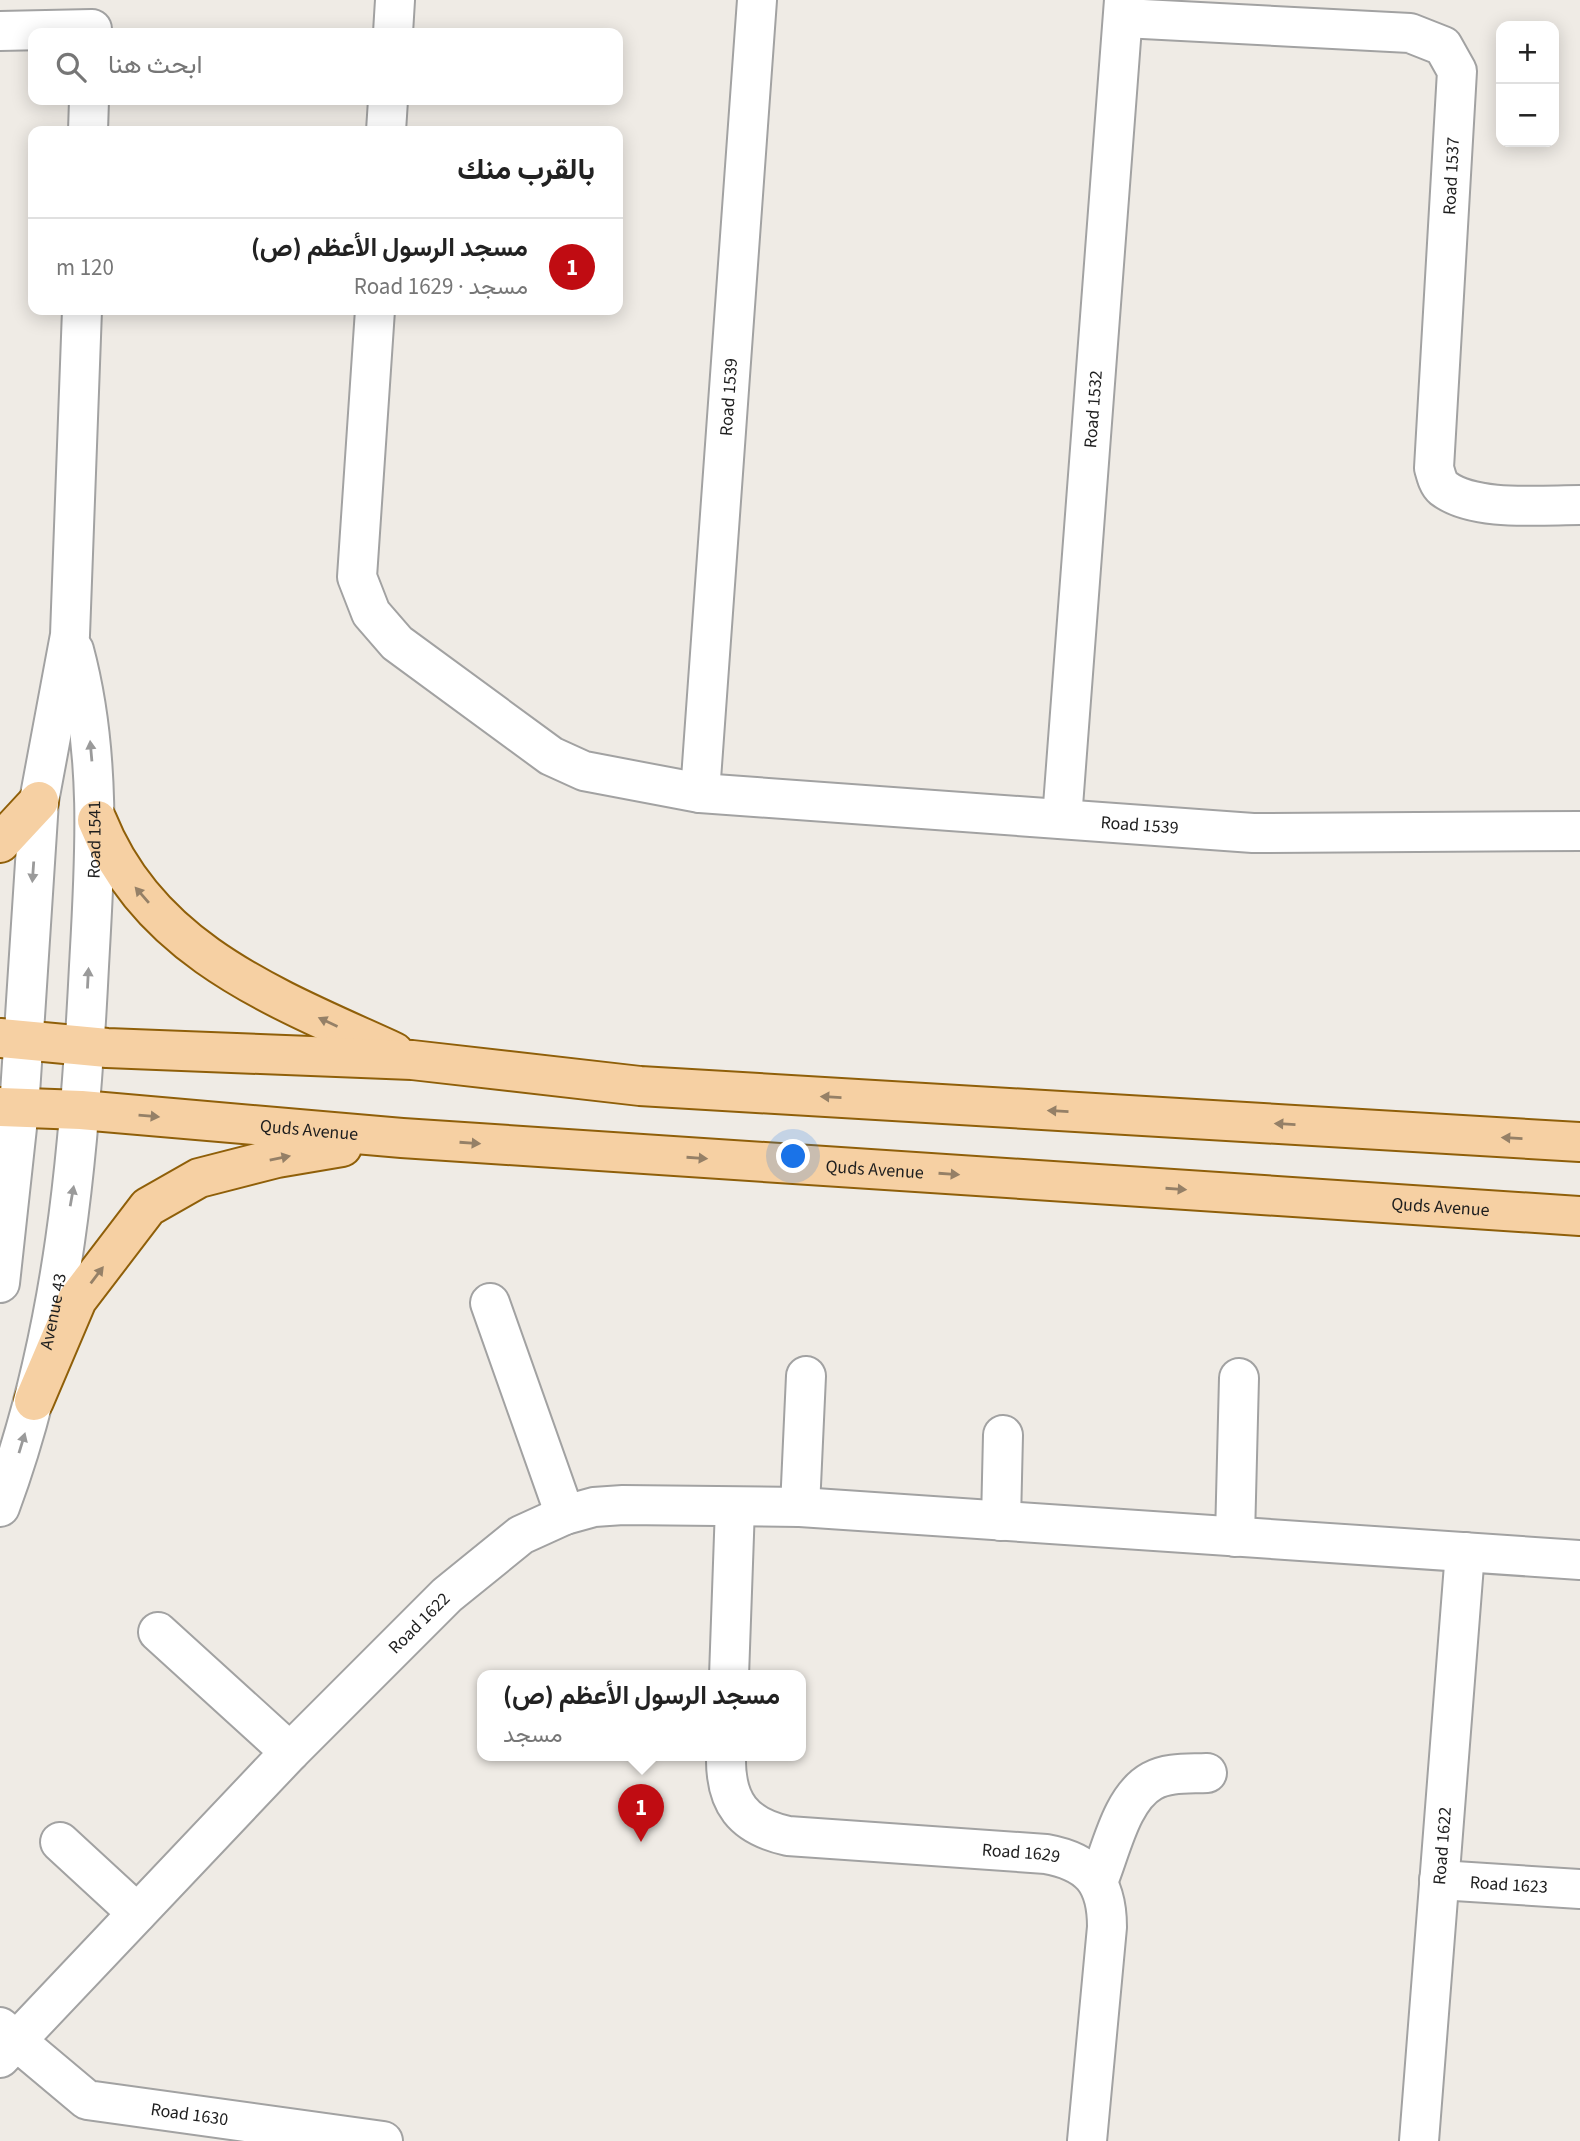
<!DOCTYPE html>
<html lang="ar">
<meta charset="utf-8">
<style>
:root{--surface:#fff;--page:#f2f2f2;--text:#222;--muted:#767676;--line:#e0e0e0;--accent:#c00c12}
body{margin:0;font-family:"Source Sans 3",Vazirmatn,sans-serif;background:var(--page);color:var(--text);direction:rtl}
.controls{position:absolute;right:21px;top:21px;display:grid;overflow:hidden;border-radius:14px;box-shadow:0 4px 18px #0003}
.controls button{width:63px;height:63px;display:grid;place-items:center;padding:0;border:0;border-bottom:2px solid var(--line);background:var(--surface);color:var(--text);font:35px sans-serif}
.you{position:absolute;left:794px;top:1157px;width:24px;height:24px;margin:-18px;border:5px solid #fff;border-radius:50%;background:#1a73e8;box-shadow:0 0 0 10px #1a73e833}
.badge{display:grid;place-items:center;width:46px;height:46px;border-radius:50%;background:var(--accent);color:#fff;font-size:23px;font-weight:700}
.pin{position:absolute;translate:-50% -58px;filter:drop-shadow(0 2px 4px #0008)}
.pin::after{content:'';position:absolute;top:37px;width:24px;height:21px;background:inherit;clip-path:polygon(0 0,100% 0,50% 100%)}
.popup{position:absolute;left:477px;top:1670px;width:329px;height:91px;box-sizing:border-box;display:grid;place-content:center;border-radius:14px;background:var(--surface);filter:drop-shadow(0 2px 5px #0005);font-size:23px;white-space:nowrap;color:var(--muted)}
.popup b{font-size:26px;color:var(--text)}
.popup::after{content:'';position:absolute;left:50%;top:100%;margin-left:-14px;border:14px solid transparent;border-top-color:var(--surface)}
.list{margin:0;padding:0;list-style:none}
h2{display:flex;justify-content:space-between;align-items:center;height:91px;margin:0;padding:0 28px;font-size:30px}
h2 small{font-size:23px;font-weight:400;color:var(--muted)}
.list li{display:grid;grid-template-columns:46px 1fr auto;gap:21px;align-items:center;box-sizing:border-box;height:98px;padding:0 28px;border-top:2px solid var(--line)}
.list b{display:block;font-size:26px;white-space:nowrap}
.list p{margin:0;font-size:23px;white-space:nowrap;color:var(--muted)}
.list em{font-size:23px;font-style:normal;color:var(--muted)}
.icon{flex:none;width:38px;height:38px;fill:none;stroke:currentColor;stroke-width:2;stroke-linecap:round;stroke-linejoin:round}
.map{position:relative;flex:none;width:1580px;height:2141px;overflow:hidden;direction:ltr}
.search{position:absolute;background:var(--surface);box-shadow:0 4px 18px #0003;left:28px;top:28px;width:595px;height:77px;display:flex;align-items:center;gap:18px;box-sizing:border-box;padding:0 24px;border-radius:14px;color:var(--muted);font-size:26px}
.panel{position:absolute;background:var(--surface);box-shadow:0 4px 18px #0003;left:28px;top:126px;width:595px;height:189px;border-radius:14px;direction:rtl}
.map>svg:first-child{display:block}
.lines{fill:none;stroke-linecap:round;stroke-linejoin:round}
.minor-casing{stroke:#a2a2a2;stroke-width:42}
.major-casing{stroke:#8f5f09;stroke-width:42}
.minor{stroke:#fff;stroke-width:38}
.major{stroke:#f6d0a3;stroke-width:38}
.oneway{fill:#9a9a9a}
.oneway2{fill:#958067}
.labels{text-anchor:middle;stroke-width:5;stroke-linejoin:round;paint-order:stroke}
.street-label{font-size:18px;fill:#1e1e1e;stroke:#fff}
</style>
<div class="map">
<svg width="1580" height="2141" viewBox="0 0 1580 2141">
<rect width="100%" height="100%" fill="#efebe5"/>
<g class="lines">
<defs>
<g id="minor">
<path d="M1124,18L1410,33L1443,46L1457,71L1434,468C1436,475 1438,484 1443,488C1474,512 1542,505 1580,505"/>
<path d="M0,31L92,29"/>
<path d="M393,33L395,0"/>
<path d="M88,131L89,100"/>
<path d="M386,131L388,100"/>
<path id="s1" d="M375,310L357,577L371,613L397,643L551,756L584,771L700,793L1253,833L1580,831"/>
<path id="s2" d="M700,793L757,0"/>
<path id="s3" d="M1062,819L1124,0"/>
<path d="M0,1283L19,1109L39,801L70,635L82,310"/>
<path d="M490,1303L565,1515"/>
<path id="s4" d="M0,1507C64,1335 80,1148 89,966C95,860 102,754 74,650"/>
<path d="M800,1507L806,1376"/>
<path d="M1001,1521L1003,1435"/>
<path d="M1235,1537L1239,1378"/>
<path d="M158,1632L290,1752"/>
<path d="M729,1676L735,1507"/>
<path id="s5" d="M726,1756C725,1803 743,1826 788,1836L1046,1854C1090,1862 1107,1882 1107,1927L1087,2141"/>
<path d="M60,1842L137,1913"/>
<path id="s6" d="M1439,1880L1580,1889"/>
<path d="M1098,1882C1111,1851 1121,1798 1152,1781C1168,1772 1189,1774 1207,1773"/>
<path id="s7" d="M0,2027L87,2100L383,2141"/>
<path id="s8" d="M0,2058L290,1752L447,1595L521,1535L565,1515L594,1507L623,1505L800,1507L1580,1560"/>
<path id="s9" d="M1419,2141L1465,1552"/>
</g>
<g id="major">
<path d="M97,820C149,951 276,998 394,1052"/>
<path d="M0,843L39,801"/>
<path d="M0,1038L107,1048L412,1060L640,1086L1580,1142"/>
<path id="s10" d="M0,1107L81,1110L402,1138L1580,1216"/>
<path d="M34,1401L77,1300L148,1207L199,1178L277,1158L342,1147"/>
</g>
</defs>
<use href="#minor" class="minor-casing"/>
<use href="#major" class="major-casing"/>
<use href="#minor" class="minor"/>
<use href="#major" class="major"/>
</g>
<defs><path id="oneway-solid" d="M-6-.8H1V-3.2L6.5 0L1 3.2V.8H-6Z" transform="scale(1.75)"/></defs>
<g class="oneway">
<use href="#oneway-solid" transform="translate(91 751) rotate(-95)"/>
<use href="#oneway-solid" transform="translate(33 872) rotate(94)"/>
<use href="#oneway-solid" transform="translate(88 978) rotate(-87)"/>
<use href="#oneway-solid" transform="translate(72 1196) rotate(-80)"/>
<use href="#oneway-solid" transform="translate(22 1443) rotate(-73)"/>
</g>
<g class="oneway2">
<use href="#oneway-solid" transform="translate(142 895) rotate(-131)"/>
<use href="#oneway-solid" transform="translate(328 1022) rotate(-155)"/>
<use href="#oneway-solid" transform="translate(831 1097) rotate(-177)"/>
<use href="#oneway-solid" transform="translate(1058 1111) rotate(-177)"/>
<use href="#oneway-solid" transform="translate(149 1116) rotate(5)"/>
<use href="#oneway-solid" transform="translate(1285 1124) rotate(-177)"/>
<use href="#oneway-solid" transform="translate(1512 1138) rotate(-177)"/>
<use href="#oneway-solid" transform="translate(470 1143) rotate(4)"/>
<use href="#oneway-solid" transform="translate(280 1158) rotate(-11)"/>
<use href="#oneway-solid" transform="translate(697 1158) rotate(4)"/>
<use href="#oneway-solid" transform="translate(949 1174) rotate(4)"/>
<use href="#oneway-solid" transform="translate(1176 1189) rotate(4)"/>
<use href="#oneway-solid" transform="translate(97 1275) rotate(-53)"/>
</g>
<g class="labels">
<g class="street-label">
<text transform="translate(1451 176) rotate(-87)" y="6">Road 1537</text>
<text dy="6" stroke="none"><textPath href="#s2" startOffset="397">Road 1539</textPath></text>
<text dy="6" stroke="none"><textPath href="#s3" startOffset="411">Road 1532</textPath></text>
<text dy="6" stroke="none"><textPath href="#s1" startOffset="1132">Road 1539</textPath></text>
<text dy="6" stroke="none"><textPath href="#s4" startOffset="677">Road 1541</textPath></text>
<text dy="6" stroke="none"><textPath href="#s10" startOffset="310">Quds Avenue</textPath></text>
<text dy="6" stroke="none"><textPath href="#s10" startOffset="877">Quds Avenue</textPath></text>
<text dy="6" stroke="none"><textPath href="#s10" startOffset="1444">Quds Avenue</textPath></text>
<text dy="6" stroke="none"><textPath href="#s4" startOffset="203">Avenue 43</textPath></text>
<text dy="6" stroke="none"><textPath href="#s8" startOffset="604">Road 1622</textPath></text>
<text dy="6" stroke="none"><textPath href="#s9" startOffset="296">Road 1622</textPath></text>
<text dy="6" stroke="none"><textPath href="#s5" startOffset="346">Road 1629</textPath></text>
<text dy="6" stroke="none"><textPath href="#s6" startOffset="70">Road 1623</textPath></text>
<text dy="6" stroke="none"><textPath href="#s7" startOffset="217">Road 1630</textPath></text>
</g>
</g>
</svg>
<div class="controls">
<button>+</button>
<button>−</button>
</div>
<div class="you"></div>
<div class="pin badge" style="left:641px;top:1842px">1</div>
<div class="popup"><b>مسجد الرسول الأعظم (ص)</b>مسجد</div>
<div class="search"><svg class="icon" aria-label="search" viewBox="0 0 24 24"><circle cx="10" cy="10" r="6"/><path d="M15 15l6 6"/></svg>ابحث هنا</div>
<section class="panel">
<h2>بالقرب منك<small></small></h2>
<ul class="list">
<li><span class="badge">1</span><div><b>مسجد الرسول الأعظم (ص)</b><p>مسجد · Road 1629</p></div><em>120 m</em></li>
</ul>
</section>
</div>
